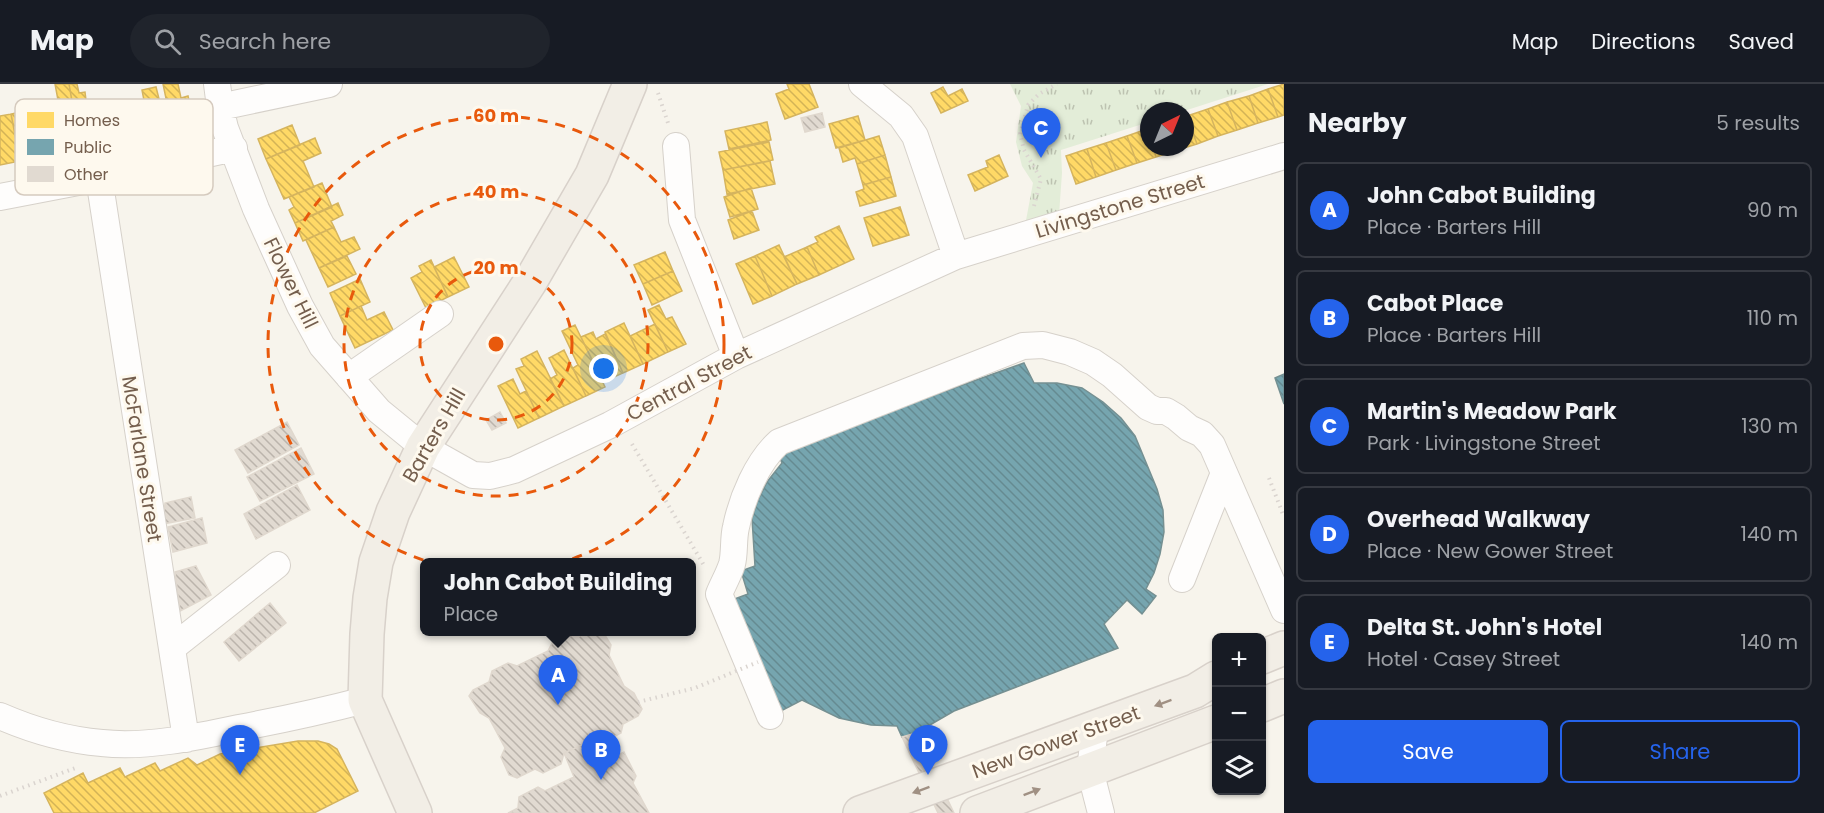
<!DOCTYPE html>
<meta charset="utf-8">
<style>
:root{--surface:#171b24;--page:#20242c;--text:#f1f3f6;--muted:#9ea1a6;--line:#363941;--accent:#2563eb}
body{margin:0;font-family:Poppins,sans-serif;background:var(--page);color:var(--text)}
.controls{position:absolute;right:18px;bottom:18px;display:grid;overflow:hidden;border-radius:9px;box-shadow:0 2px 4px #0004}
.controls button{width:54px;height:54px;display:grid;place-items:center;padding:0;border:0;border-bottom:2px solid var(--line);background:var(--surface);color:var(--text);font:30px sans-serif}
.compass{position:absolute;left:1140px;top:18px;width:54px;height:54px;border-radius:50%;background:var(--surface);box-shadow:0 2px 4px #0004;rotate:43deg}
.you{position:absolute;left:604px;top:285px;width:21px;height:21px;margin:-15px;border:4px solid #fff;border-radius:50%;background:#1a73e8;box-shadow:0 0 0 9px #1a73e833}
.badge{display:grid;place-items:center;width:39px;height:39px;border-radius:50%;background:var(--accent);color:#fff;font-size:20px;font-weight:700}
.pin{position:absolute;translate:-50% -50px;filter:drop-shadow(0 2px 3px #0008)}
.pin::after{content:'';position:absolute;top:32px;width:21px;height:18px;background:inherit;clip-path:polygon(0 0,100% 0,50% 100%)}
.popup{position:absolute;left:420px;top:474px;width:276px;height:78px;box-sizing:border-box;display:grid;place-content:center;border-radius:9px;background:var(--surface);filter:drop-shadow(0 2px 4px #0005);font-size:20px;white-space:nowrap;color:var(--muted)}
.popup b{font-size:22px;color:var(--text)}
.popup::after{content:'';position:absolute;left:50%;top:100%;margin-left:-12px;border:12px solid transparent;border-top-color:var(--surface)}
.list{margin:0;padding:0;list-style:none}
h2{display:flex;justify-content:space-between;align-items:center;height:78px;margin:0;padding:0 24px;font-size:26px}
h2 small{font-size:20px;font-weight:400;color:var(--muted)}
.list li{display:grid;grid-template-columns:39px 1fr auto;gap:18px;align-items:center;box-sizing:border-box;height:96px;margin:0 12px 12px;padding:0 12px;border:2px solid var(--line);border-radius:9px}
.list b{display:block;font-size:22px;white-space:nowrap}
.list p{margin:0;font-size:20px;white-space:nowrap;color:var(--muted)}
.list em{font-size:20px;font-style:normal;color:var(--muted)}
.actions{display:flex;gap:12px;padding:18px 24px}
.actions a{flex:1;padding:14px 0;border:2px solid var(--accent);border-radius:9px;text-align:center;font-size:21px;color:var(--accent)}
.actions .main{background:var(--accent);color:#fff}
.icon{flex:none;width:33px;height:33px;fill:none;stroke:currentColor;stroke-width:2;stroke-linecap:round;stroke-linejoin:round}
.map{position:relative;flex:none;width:1284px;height:729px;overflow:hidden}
header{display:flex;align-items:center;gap:36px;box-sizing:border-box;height:84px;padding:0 30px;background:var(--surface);border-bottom:2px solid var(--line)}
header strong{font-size:28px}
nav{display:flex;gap:33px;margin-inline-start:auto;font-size:21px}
.search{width:420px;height:54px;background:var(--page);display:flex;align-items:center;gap:15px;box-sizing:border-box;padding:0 21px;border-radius:33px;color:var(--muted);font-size:22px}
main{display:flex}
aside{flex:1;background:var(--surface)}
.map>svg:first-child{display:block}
.park{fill:url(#park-tufts)}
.homes{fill:url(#homes-back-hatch);stroke:#d5b45e;stroke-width:1.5}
.public{fill:url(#public-back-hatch);stroke:#759092;stroke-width:1.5}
.building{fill:url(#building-back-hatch);stroke:#e0d8ce;stroke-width:1.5}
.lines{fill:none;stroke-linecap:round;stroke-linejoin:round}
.minor-casing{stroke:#d6d1ca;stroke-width:28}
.major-casing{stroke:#d8d1ca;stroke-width:36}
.path{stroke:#dad4cf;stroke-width:4;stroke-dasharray:1.5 4.5;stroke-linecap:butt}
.minor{stroke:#fefdfc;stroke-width:26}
.major{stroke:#f2eee6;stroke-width:33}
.path-bridge{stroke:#dad4cf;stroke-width:4;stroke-dasharray:1.5 4.5;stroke-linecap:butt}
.oneway{fill:#a09083}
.ring{fill:none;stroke:#e8590c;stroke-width:3;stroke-dasharray:10 8}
.labels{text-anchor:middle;stroke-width:6;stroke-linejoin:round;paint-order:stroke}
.street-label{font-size:20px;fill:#745e4d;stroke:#fef9ee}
.key{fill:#fef9ee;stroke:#d5cabe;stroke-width:1.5}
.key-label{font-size:16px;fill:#745e4d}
.centre{fill:#e8590c;stroke:#fef9ee;stroke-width:3}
.ring-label{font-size:18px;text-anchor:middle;font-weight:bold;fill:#e8590c;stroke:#fef9ee;stroke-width:6;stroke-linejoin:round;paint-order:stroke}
</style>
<header>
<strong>Map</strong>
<div class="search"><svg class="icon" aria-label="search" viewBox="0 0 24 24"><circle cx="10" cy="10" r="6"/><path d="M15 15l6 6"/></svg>Search here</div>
<nav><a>Map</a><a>Directions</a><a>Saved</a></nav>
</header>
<main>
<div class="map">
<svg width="1284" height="729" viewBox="0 0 1284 729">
<defs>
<pattern id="park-tufts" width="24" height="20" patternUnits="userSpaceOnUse" patternTransform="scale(1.5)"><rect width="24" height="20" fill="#e3edd8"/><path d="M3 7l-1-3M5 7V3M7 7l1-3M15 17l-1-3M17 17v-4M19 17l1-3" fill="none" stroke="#bdc3b1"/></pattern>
<pattern id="homes-back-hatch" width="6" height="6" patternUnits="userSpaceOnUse" patternTransform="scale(1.5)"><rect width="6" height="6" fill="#ffd966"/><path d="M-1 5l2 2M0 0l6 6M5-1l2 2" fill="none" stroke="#d3b356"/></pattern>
<pattern id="public-back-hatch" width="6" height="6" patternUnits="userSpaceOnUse" patternTransform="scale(1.5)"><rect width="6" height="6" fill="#76a5af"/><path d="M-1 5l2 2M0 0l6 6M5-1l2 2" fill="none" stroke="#658a91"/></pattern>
<pattern id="building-back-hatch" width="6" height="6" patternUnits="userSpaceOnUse" patternTransform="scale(1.5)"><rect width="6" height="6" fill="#e1dad1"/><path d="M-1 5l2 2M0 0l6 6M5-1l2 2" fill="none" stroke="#bbb4ac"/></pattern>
</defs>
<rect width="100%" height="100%" fill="#f7f4ec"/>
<path class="park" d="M1010,0H1268L1184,27H1149V38L1061,66L1062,89L1059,131L1024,147L1033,99L1022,82L1016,58L1021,22Z"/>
<path class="homes" d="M55,0H69L80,63L51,68L45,35L61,32Z
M69,0H77L79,9L85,8L87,24L96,23L103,59L80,63Z
M163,0H178L181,14L188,12L195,44L173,48Z
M787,0H809L818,23L785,35L776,10L789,5Z
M1284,0V31L1278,33L1268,5Z
M156,3L160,19L167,18L173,48L151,53L142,6Z
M943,3L948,12L962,5L968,17L941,29L931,9Z
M1268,5L1278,33L1258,39L1249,12Z
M1249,12L1258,39L1237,46L1227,18Z
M1227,18L1237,46L1218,52L1208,25Z
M146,23L151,53L131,57L125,27Z
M1208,25L1218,52L1197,60L1187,32Z
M125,27L131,57L107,61L101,32Z
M21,28L23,39L45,35L51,68L34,71V74L20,77L11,30Z
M11,30L20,77L0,81V32Z
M858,32L865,56L836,64L829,40Z
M1185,32H1187L1197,60L1177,66L1176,63H1185Z
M767,38L771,56L729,65L725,47Z
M292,41L300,61L266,75L258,55Z
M1147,45L1149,52V63H1153L1156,73L1137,79L1127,52Z
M879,52L885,71L857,80L855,74L843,78L839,64Z
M1127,52L1137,79L1116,86L1106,59Z
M315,54L321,69L303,77L314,103L284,115L266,75Z
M769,58L773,76L723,86L719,68Z
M1106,59L1116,86L1096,93L1087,65Z
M1153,63H1176L1177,66L1156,73Z
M1087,65L1096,93L1076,100L1066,72Z
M885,71L891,93L863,101L857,80Z
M999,71L1008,92L975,107L968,91L988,83L986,77Z
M770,77L775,100L727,110L723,86Z
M891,93L896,112L860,122L856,108L864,105L863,101Z
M322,99L332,123L295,139L289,126L294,123L289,113Z
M751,104L758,125L730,133L724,113Z
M338,119L343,131L331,137L334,143L303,157L295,139Z
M900,123L909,151L873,162L864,134Z
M752,127L759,146L734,155L728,136Z
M839,142L854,175L819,191L807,163L818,158L815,153Z
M334,143L341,158L354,153L360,165L319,184L306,156Z
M779,161L797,200L772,212L755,172Z
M807,163L819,191L797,200L784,173Z
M665,168L673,187L643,200L634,181Z
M347,172L356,190L328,203L319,184Z
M755,172L772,212L753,220L736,180Z
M454,173L469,203L448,213L434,183Z
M431,176L448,213L426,224L411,194L422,188L419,182Z
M673,187L682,207L652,221L643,200Z
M360,195L370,218L340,232L330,209Z
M659,221L666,235L672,233L686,260L668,268L648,226Z
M361,222L367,236L384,228L393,246L355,264L340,232Z
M624,239L643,280L623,289L605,248Z
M655,240L668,268L643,280L630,252Z
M575,241L605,303L586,312L573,284L578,281L562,247Z
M593,248L596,255L605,250L623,289L603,298L581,253Z
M564,266L586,312L564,322L550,295L557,291L549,274Z
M537,267L564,322L539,334L516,285L524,282L521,275Z
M513,295L520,310L526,307L539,334L518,344L498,302Z
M298,657H318L329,660L337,665L358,707L314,729H54L44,709L83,689L88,699L120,684L125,693L155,679L160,687L188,674L197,681L220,670Z"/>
<path class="public" d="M1024,279L1034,299H1057L1082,304L1103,318L1121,334L1135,352L1157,405L1163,426L1164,448L1160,470L1154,489L1146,505L1156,512L1142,530L1127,516L1104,540L1118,564L954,627L916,649L902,653L897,642L871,641L839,634L802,616L779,628L732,516L748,510L741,487L755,482L752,434L758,416L767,398L782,379L777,367Z
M1284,290V320L1275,294Z"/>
<path class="building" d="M822,29L825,43L805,48L801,34Z
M500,328L506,339L492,346L486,336Z
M287,338L299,361L248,389L235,366Z
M301,364L314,390L260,417L247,393Z
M297,401L310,426L256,455L244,430Z
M191,413L195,434L163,440L165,419Z
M202,434L207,459L173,468L168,443Z
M196,482L211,511L180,527L175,488Z
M270,519L286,539L239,577L224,558Z
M569,548L578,553L587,548H603L611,561L609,571L624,602L634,609L642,625L638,632L623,640L621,649L600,660L591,657L564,669L561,680L543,689L535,685L517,694L509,691L501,673L505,664L489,634L480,629L469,612L473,606L489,598L492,587L508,579L517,582L548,567L553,557Z
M916,649L954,729H938L902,653Z
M591,657L603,679L624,668L636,692L633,699L649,729H508L518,724L519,713L538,703L545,707L574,693L564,669Z"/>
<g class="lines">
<defs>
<path id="minor" d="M217,0L220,23L225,44L256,125L300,222L322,262L379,327L423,363L473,391L490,392L514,386L610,341L736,272L956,172L1284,72
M862,0L901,32L915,52L956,172
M220,23L329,0
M676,62L682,136L736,272
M99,94L186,655
M0,113L99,94L234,64
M349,293L440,230
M1182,495L1224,389
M172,564L277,481
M0,632C32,646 67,656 102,659C145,664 197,653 239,644C281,636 323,627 365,616
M770,632L719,510C723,500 729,490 732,480C735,469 733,455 736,443C742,414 757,378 779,358L1023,262L1043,261L1070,268L1093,278L1112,291L1148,323L1157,327H1166L1176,333L1189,344L1202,350L1212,361L1284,526
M1095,644L1090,686L1101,729"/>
<path id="major" d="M1262,573L1284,564
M1262,621L1284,612
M415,729L365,616L367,550L370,514L376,478L393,428L423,363L530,198L592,91L630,0
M860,729L1195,607L1216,594
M977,729L1216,638"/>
</defs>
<use href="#minor" class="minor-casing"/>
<use href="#major" class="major-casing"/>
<path class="path" d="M658,9L668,39
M1034,122L1041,95L1024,66L1020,50L1028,21L1039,10L1057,0
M632,360L705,483
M1269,394L1284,433
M0,712L78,683"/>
<use href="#minor" class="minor"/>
<use href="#major" class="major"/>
<path class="path-bridge" d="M638,618L695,604L758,578"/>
</g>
<defs><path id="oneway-solid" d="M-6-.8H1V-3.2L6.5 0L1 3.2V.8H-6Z" transform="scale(1.5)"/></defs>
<g class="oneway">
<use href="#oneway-solid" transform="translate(1163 619) rotate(160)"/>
<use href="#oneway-solid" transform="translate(921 706) rotate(160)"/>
<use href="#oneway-solid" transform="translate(1032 708) rotate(-21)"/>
</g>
<g class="ring">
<circle cx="496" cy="260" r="76"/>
<circle cx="496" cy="260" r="152"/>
<circle cx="496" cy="260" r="228"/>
</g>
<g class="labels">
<g class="street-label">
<text transform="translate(1120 122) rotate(-17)" y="7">Livingstone Street</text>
<text transform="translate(291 199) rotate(64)" y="7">Flower Hill</text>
<text transform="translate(689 299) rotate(-28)" y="7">Central Street</text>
<text transform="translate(434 351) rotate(-60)" y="7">Barters Hill</text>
<text transform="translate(142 375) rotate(81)" y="7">McFarlane Street</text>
<text transform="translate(1056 658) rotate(-20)" y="7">New Gower Street</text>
</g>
</g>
<rect x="15" y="15" width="198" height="96" rx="9" class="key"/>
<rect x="27" y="28" width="27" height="16" fill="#ffd966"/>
<rect x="27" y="55" width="27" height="16" fill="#76a5af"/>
<rect x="27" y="82" width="27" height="16" fill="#e1dad1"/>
<g class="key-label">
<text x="64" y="42">Homes</text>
<text x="64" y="69">Public</text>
<text x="64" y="96">Other</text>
</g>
<circle cx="496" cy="260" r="9" class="centre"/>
<g class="ring-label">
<text x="496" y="38">60 m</text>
<text x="496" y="114">40 m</text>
<text x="496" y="190">20 m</text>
</g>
</svg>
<div class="controls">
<button>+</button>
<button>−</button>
<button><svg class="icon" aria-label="layers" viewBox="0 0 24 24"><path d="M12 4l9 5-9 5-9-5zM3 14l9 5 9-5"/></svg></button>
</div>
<svg class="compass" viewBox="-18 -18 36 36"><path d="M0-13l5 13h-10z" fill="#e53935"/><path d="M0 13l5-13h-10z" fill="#9ea1a6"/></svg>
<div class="you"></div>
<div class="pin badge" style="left:558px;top:621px">A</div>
<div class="popup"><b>John Cabot Building</b>Place</div>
<div class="pin badge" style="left:601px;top:696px">B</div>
<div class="pin badge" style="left:1041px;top:74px">C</div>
<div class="pin badge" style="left:928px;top:691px">D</div>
<div class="pin badge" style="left:240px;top:691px">E</div>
</div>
<aside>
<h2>Nearby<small>5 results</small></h2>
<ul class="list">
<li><span class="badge">A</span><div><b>John Cabot Building</b><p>Place · Barters Hill</p></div><em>90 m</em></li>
<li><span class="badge">B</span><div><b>Cabot Place</b><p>Place · Barters Hill</p></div><em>110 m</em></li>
<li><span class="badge">C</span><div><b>Martin's Meadow Park</b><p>Park · Livingstone Street</p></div><em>130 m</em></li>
<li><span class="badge">D</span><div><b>Overhead Walkway</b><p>Place · New Gower Street</p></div><em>140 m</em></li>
<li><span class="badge">E</span><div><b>Delta St. John's Hotel</b><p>Hotel · Casey Street</p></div><em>140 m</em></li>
</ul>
<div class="actions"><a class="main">Save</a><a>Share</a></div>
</aside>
</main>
